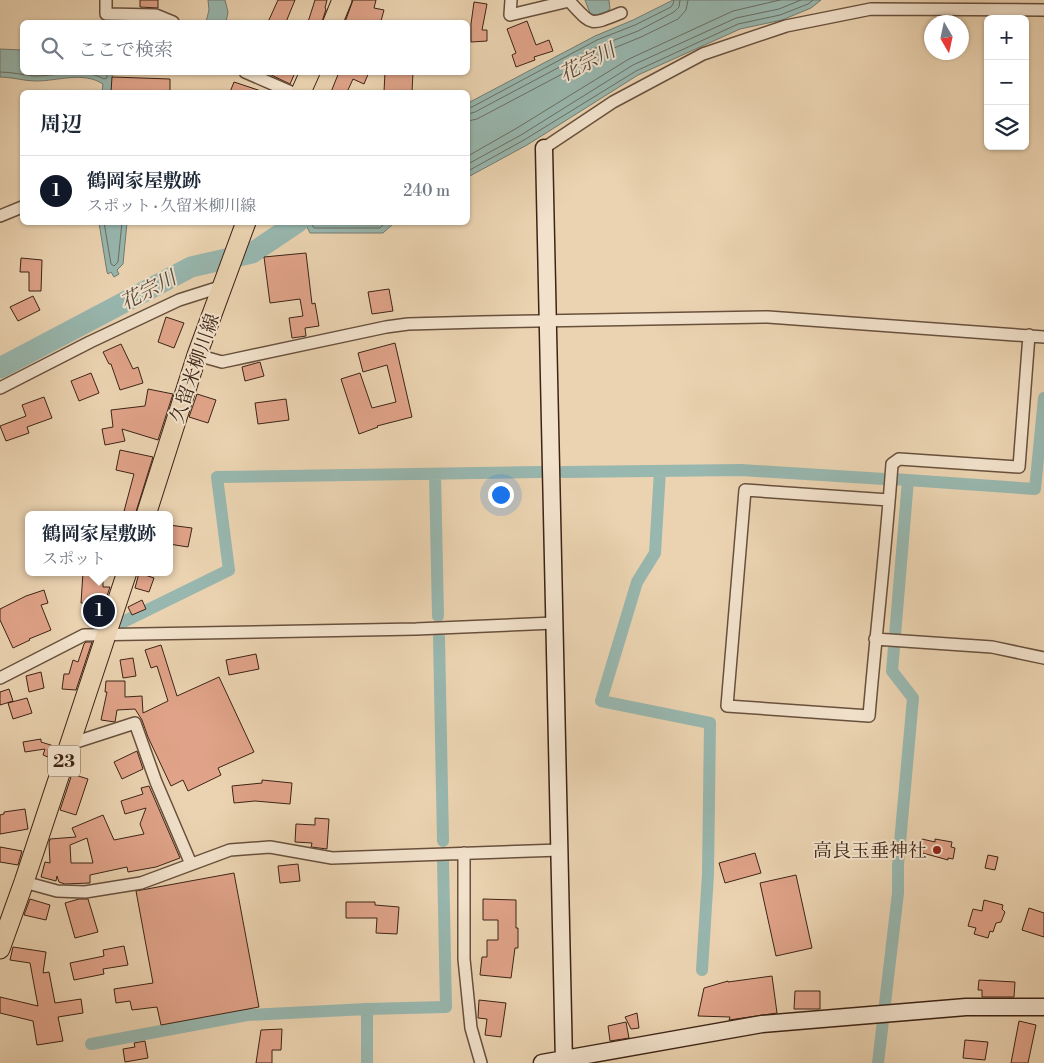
<!DOCTYPE html>
<html lang="ja">
<meta charset="utf-8">
<style>
:root{--surface:#fff;--page:#f6f6f7;--text:#1f2937;--muted:#747a83;--line:#e0e1e3;--accent:#111827}
body{margin:0;font-family:"Libre Bodoni","Noto Serif JP",serif;background:var(--page);color:var(--text)}
.controls{position:absolute;right:15px;top:15px;display:grid;overflow:hidden;border-radius:8px;box-shadow:0 1px 4px #0004}
.controls button{width:45px;height:45px;display:grid;place-items:center;padding:0;border:0;border-bottom:1px solid var(--line);background:var(--surface);color:var(--text);font:25px sans-serif}
.compass{position:absolute;left:924px;top:15px;width:45px;height:45px;border-radius:50%;background:var(--surface);box-shadow:0 1px 4px #0004;rotate:171deg}
.you{position:absolute;left:500px;top:494px;width:18px;height:18px;margin:-12px;border:4px solid #fff;border-radius:50%;background:#1a73e8;box-shadow:0 0 0 8px #1a73e833}
.badge{display:grid;place-items:center;width:32px;height:32px;border-radius:50%;background:var(--accent);color:#fff;font-size:16px;font-weight:700}
.pin{position:absolute;translate:-50% -50%;border:2px solid #fff;box-shadow:0 1px 5px #0006}
.popup{position:absolute;left:25px;top:511px;width:148px;height:65px;box-sizing:border-box;display:grid;place-content:center;border-radius:8px;background:var(--surface);filter:drop-shadow(0 1px 4px #0005);font-size:16px;white-space:nowrap;color:var(--muted)}
.popup b{font-size:19px;color:var(--text)}
.popup::after{content:'';position:absolute;left:50%;top:100%;margin-left:-10px;border:10px solid transparent;border-top-color:var(--surface)}
.list{margin:0;padding:0;list-style:none}
h2{display:flex;justify-content:space-between;align-items:center;height:65px;margin:0;padding:0 20px;font-size:21px}
h2 small{font-size:16px;font-weight:400;color:var(--muted)}
.list li{display:grid;grid-template-columns:32px 1fr auto;gap:15px;align-items:center;box-sizing:border-box;height:70px;padding:0 20px;border-top:1px solid var(--line)}
.list b{display:block;font-size:19px;white-space:nowrap}
.list p{margin:0;font-size:16px;white-space:nowrap;color:var(--muted)}
.list em{font-size:16px;font-style:normal;color:var(--muted)}
.icon{flex:none;width:28px;height:28px;fill:none;stroke:currentColor;stroke-width:2;stroke-linecap:round;stroke-linejoin:round}
.map{position:relative;flex:none;width:1044px;height:1063px;overflow:hidden}
.search{position:absolute;background:var(--surface);box-shadow:0 1px 4px #0004;left:20px;top:20px;width:450px;height:55px;display:flex;align-items:center;gap:12px;box-sizing:border-box;padding:0 18px;border-radius:8px;color:var(--muted);font-size:19px}
.panel{position:absolute;background:var(--surface);box-shadow:0 1px 4px #0004;left:20px;top:90px;width:450px;height:135px;border-radius:8px}
.map>svg:first-child{display:block}
.water{fill:#98b7af;stroke:#747c72}
.lines{fill:none;stroke-linecap:round;stroke-linejoin:round}
.shore{stroke:#6a6e62;stroke-width:1}
.canal{stroke:#98b7af;stroke-width:12}
.river{stroke:#98b7af;stroke-width:21}
.building{fill:#e0a389;stroke:#3d2416;fill-rule:evenodd}
.street-casing{stroke:#68503d;stroke-width:14}
.secondary-casing{stroke:#3d2416;stroke-width:19}
.primary-casing{stroke:#3d2416;stroke-width:21}
.street{stroke:#f2e2cc;stroke-width:11}
.secondary{stroke:#f2e2cc;stroke-width:16}
.primary{stroke:#ebd3b1;stroke-width:19}
.poi-dot{fill:#8f2418;stroke:#f2e2cc;stroke-width:2}
.labels{text-anchor:middle;stroke-width:4;stroke-linejoin:round;paint-order:stroke}
.shield{fill:#f2e2cc;stroke:#735d4d;stroke-width:1}
.shield-label{font-size:18px;font-weight:bold;fill:#3d2416}
.street-label{font-size:19px;fill:#3d2416;stroke:#f2e2cc}
.poi-label{font-size:19px;fill:#3d2416;stroke:#f2e2cc;text-anchor:end}
.water-label{font-size:20px;font-style:italic;fill:#54493c;stroke:#f2e2cc}
</style>
<div class="map">
<svg width="1044" height="1063" viewBox="0 0 1044 1063">
<rect width="100%" height="100%" fill="#ebd3b1"/>
<filter id="stains"><feTurbulence type="fractalNoise" baseFrequency=".004" numOctaves="4"/><feColorMatrix values="0 0 0 0 .2 0 0 0 0 .09 0 0 0 0 .02 0 0 0 .5 -.17"/></filter>
<radialGradient id="worn" r=".72"><stop offset=".6" stop-color="#630" stop-opacity="0"/><stop offset="1" stop-color="#630" stop-opacity=".3"/></radialGradient>
<path class="water" d="M208,0H225L228,12L226,22H206L209,10Z
M585,0H609L610,9C605,14 597,17 590,13Z
M673,0H821L811,8L782,20L740,29L638,75L527,145L468,177V103L595,36L633,20Z
M0,49L22,50V72L112,73L113,92H102L103,84C83,71 58,81 36,81C24,81 12,77 0,77Z
M99,223H127L123,264L117,270L119,274L114,277L111,272L108,274L107,272Z
M305,223H394L383,233H310Z"/>
<g class="lines">
<path class="shore" d="M0,72C12,72 23,75 35,76C59,76 82,67 104,79L107,78V72
M468,107H472L597,40L635,25L671,7L673,4L674,0
M468,114L475,112L599,46L638,31L674,12L679,7L680,0
M468,121L477,119L602,53L641,37L678,19L686,10L688,0
M468,156L517,128L629,59L733,11L780,0
M468,164L521,135L633,65L736,18L779,9L801,0
M468,171L524,140L636,71L738,24L780,15L808,4L813,0
M104,222L111,264L114,266L118,262L122,222
M310,222L314,228H380L386,222"/>
<path class="canal" d="M660,471L655,553L637,582L601,701L710,723L708,874L702,970
M563,472L741,470L884,479
M435,474L438,616
M893,479L1035,489L1044,398
M121,623L229,570L217,477L540,472
M439,637L443,841
M91,1044L247,1015L367,1009
M367,1063V1009L446,1007L443,861
M878,1063L898,893V865L913,698L892,671L908,480"/>
<path class="river" d="M0,368L191,267L252,253L298,222"/>
</g>
<path class="building" d="M140,0H158V8L140,7Z
M278,0H295L286,22H268Z
M315,0H327L325,8L326,9L322,22H308Z
M353,0H376L374,8L384,10L381,21L379,20L378,22H345Z
M474,2L487,4L482,30H487V41L471,42V24Z
M527,21L536,45L549,40L553,51L534,57L535,60L516,67L512,55L516,53L507,29Z
M265,72H286L294,75L290,84Z
M339,72H369L364,84L353,79L347,92H331Z
M385,72H413L412,92H384Z
M112,77L170,79V92H111Z
M234,82L261,91V92H230Z
M306,253L312,304L315,303L319,326L305,328L306,336L292,338L289,318L303,316L300,299L270,303L264,257Z
M21,258L42,260L41,291H29V272H20Z
M389,289L393,311L372,314L368,292Z
M33,296L40,310L18,321L10,307Z
M166,317L184,323L174,348L158,342Z
M395,343L412,417L377,426L378,427L359,434L341,379L360,373L372,408L396,402L387,365L363,372L358,353Z
M121,344L133,369L138,367L143,383L120,390L111,364H109L103,352Z
M260,362L264,376L245,381L242,367Z
M91,373L99,393L79,401L71,381Z
M148,389L173,394L158,440L122,429L125,441L105,445L102,429L113,427L111,410L145,406Z
M197,394L216,400L208,423L189,417Z
M44,397L52,418L27,427L29,433L6,441L0,426L26,416L22,405Z
M286,399L289,420L258,424L255,403Z
M120,450L153,457L135,515H123L134,474L116,470Z
M169,525L192,528L188,547L169,544Z
M83,572H103V587H110L104,605L81,603Z
M139,573L154,578L149,592L135,588Z
M44,590L48,603L41,605L51,630L29,639L30,640L13,648L0,620V609L26,596Z
M142,600L146,609L132,615L128,607Z
M86,642H92L76,690L62,689L64,674H69L73,660L78,662L84,644Z
M161,645L177,696L219,677L254,752L218,768L221,775L188,791L183,780L171,786L148,737L142,720L135,709L117,710L115,722L101,720L107,692H105L106,681H125V697L142,696L143,713L168,701L157,666L151,668L145,650Z
M256,654L259,669L229,675L226,660Z
M133,658L136,676L123,678L120,660Z
M41,672L44,688L29,692L26,676Z
M9,689L13,701L0,705V692Z
M27,698L32,713L13,719L8,703Z
M41,739V742L57,747L53,759L43,755L45,749L25,752L23,742Z
M137,751L143,769L122,779L114,762Z
M72,774L88,779L76,815L60,810Z
M262,780L292,783L290,804L255,801L234,803L232,786L262,783Z
M149,786L180,858L156,867L128,872L127,867L90,875V883L65,884L59,882L57,876L56,881L41,877L45,862L50,863L49,843L50,839L76,837L72,828L103,815L114,840L144,834L140,824L146,808L125,814L121,801L143,794L141,788ZM87,838L93,863H71L70,845Z
M25,809L28,829L0,834V815L4,814V812Z
M315,818L329,819L327,849L311,847L312,843L295,842L296,824L315,825Z
M922,839L935,842V839L952,842L951,847L955,848L953,859L948,858V860L919,852Z
M0,847L22,851L18,865L0,862Z
M755,853L761,873L725,883L719,863Z
M988,855L998,857L995,870L985,868Z
M298,864L300,881L280,883L278,866Z
M234,873L259,1007L161,1025L157,1007L132,1010L130,1001L116,1003L114,989L153,983L136,891Z
M796,875L812,948L776,956L760,883Z
M30,899L50,905L46,920L24,915Z
M79,899H88L98,932L75,938L65,903Z
M483,899L516,900V928H518V948H515L511,978L480,975L482,957H487V940H498V920H483Z
M984,900L1003,905L1002,909L1005,912L1001,922L996,923L993,932L990,931L988,938L974,934L976,928L968,926L973,909L982,911Z
M346,902H375V905L399,907L397,934L376,933L377,918H346Z
M1029,908L1044,913V937L1022,930Z
M124,946L128,965L103,969L104,974L74,980L70,963L104,956L103,950Z
M13,947L46,952L43,973L49,972L55,1003L81,999L83,1013L58,1017L63,1041L37,1045L33,1021L0,1013V997L38,1006L30,963L10,960Z
M772,976L777,1013L729,1020L730,1017L698,1016L704,988L728,981V982Z
M979,980L1015,982L1014,997H982V990H978Z
M795,991H820V1009H794Z
M479,1000L506,1003L501,1037L485,1035L487,1019L478,1018Z
M637,1013L639,1028L631,1029L625,1017Z
M1019,1021L1036,1025L1028,1063H1011Z
M626,1022L629,1038L610,1041L608,1026Z
M282,1029L281,1050H272V1063H256L261,1030Z
M965,1040L988,1042L985,1060L963,1058Z
M145,1041L148,1058L125,1062L123,1049L135,1047L134,1043Z"/>
<g class="lines">
<defs>
<path id="street" d="M106,0V14L156,15L173,22
M511,0L510,15L569,1C593,26 588,26 621,13
M245,72L291,92
M544,148L613,102L703,54L786,26L871,9L1044,10
M0,216L22,207
M197,355L222,362L386,327L408,324L481,322L768,317L1044,337
M0,388L90,342L179,300L223,286
M889,500L745,490L727,706L869,716C876,632 886,548 892,464L899,459L1019,467L1029,335
M875,639L992,647L1044,658
M0,678L84,635L416,629L554,623
M70,744L135,723L156,782L191,864
M464,853V959L471,1028L481,1063
M24,882L57,891L85,892L141,883L230,850L270,847L332,858L560,850"/>
<path id="secondary" d="M544,148L564,1063
M542,1063L762,1024L966,1007H1044"/>
<path id="primary" d="M333,22L342,0
M301,92L310,72
M146,515L197,355L246,222
M0,949L24,882L127,572"/>
</defs>
<use href="#street" class="street-casing"/>
<use href="#secondary" class="secondary-casing"/>
<use href="#primary" class="primary-casing"/>
<use href="#street" class="street"/>
<use href="#secondary" class="secondary"/>
<use href="#primary" class="primary"/>
</g>
<circle class="poi-dot" cx="937" cy="850" r="5"/>
<g class="labels">
<rect class="shield" x="48" y="745.5" width="32" height="31" rx="4"/>
<g class="shield-label">
<text x="64" y="767">23</text>
</g>
<g class="street-label">
<text transform="translate(194 368) rotate(-71)" y="7">久留米柳川線</text>
</g>
<g class="poi-label">
<text x="927" y="857">高良玉垂神社</text>
</g>
<g class="water-label">
<text transform="translate(587 62) rotate(-27)" y="7">花宗川</text>
<text transform="translate(148 290) rotate(-28)" y="7">花宗川</text>
</g>
</g>
<rect width="100%" height="100%" filter="url(#stains)"/>
<rect width="100%" height="100%" fill="url(#worn)"/>
</svg>
<div class="controls">
<button>+</button>
<button>−</button>
<button><svg class="icon" aria-label="layers" viewBox="0 0 24 24"><path d="M12 4l9 5-9 5-9-5zM3 14l9 5 9-5"/></svg></button>
</div>
<svg class="compass" viewBox="-18 -18 36 36"><path d="M0-13l5 13h-10z" fill="#e53935"/><path d="M0 13l5-13h-10z" fill="#747a83"/></svg>
<div class="you"></div>
<div class="pin badge" style="left:99px;top:611px">1</div>
<div class="popup"><b>鶴岡家屋敷跡</b>スポット</div>
<div class="search"><svg class="icon" aria-label="search" viewBox="0 0 24 24"><circle cx="10" cy="10" r="6"/><path d="M15 15l6 6"/></svg>ここで検索</div>
<section class="panel">
<h2>周辺<small></small></h2>
<ul class="list">
<li><span class="badge">1</span><div><b>鶴岡家屋敷跡</b><p>スポット · 久留米柳川線</p></div><em>240 m</em></li>
</ul>
</section>
</div>
